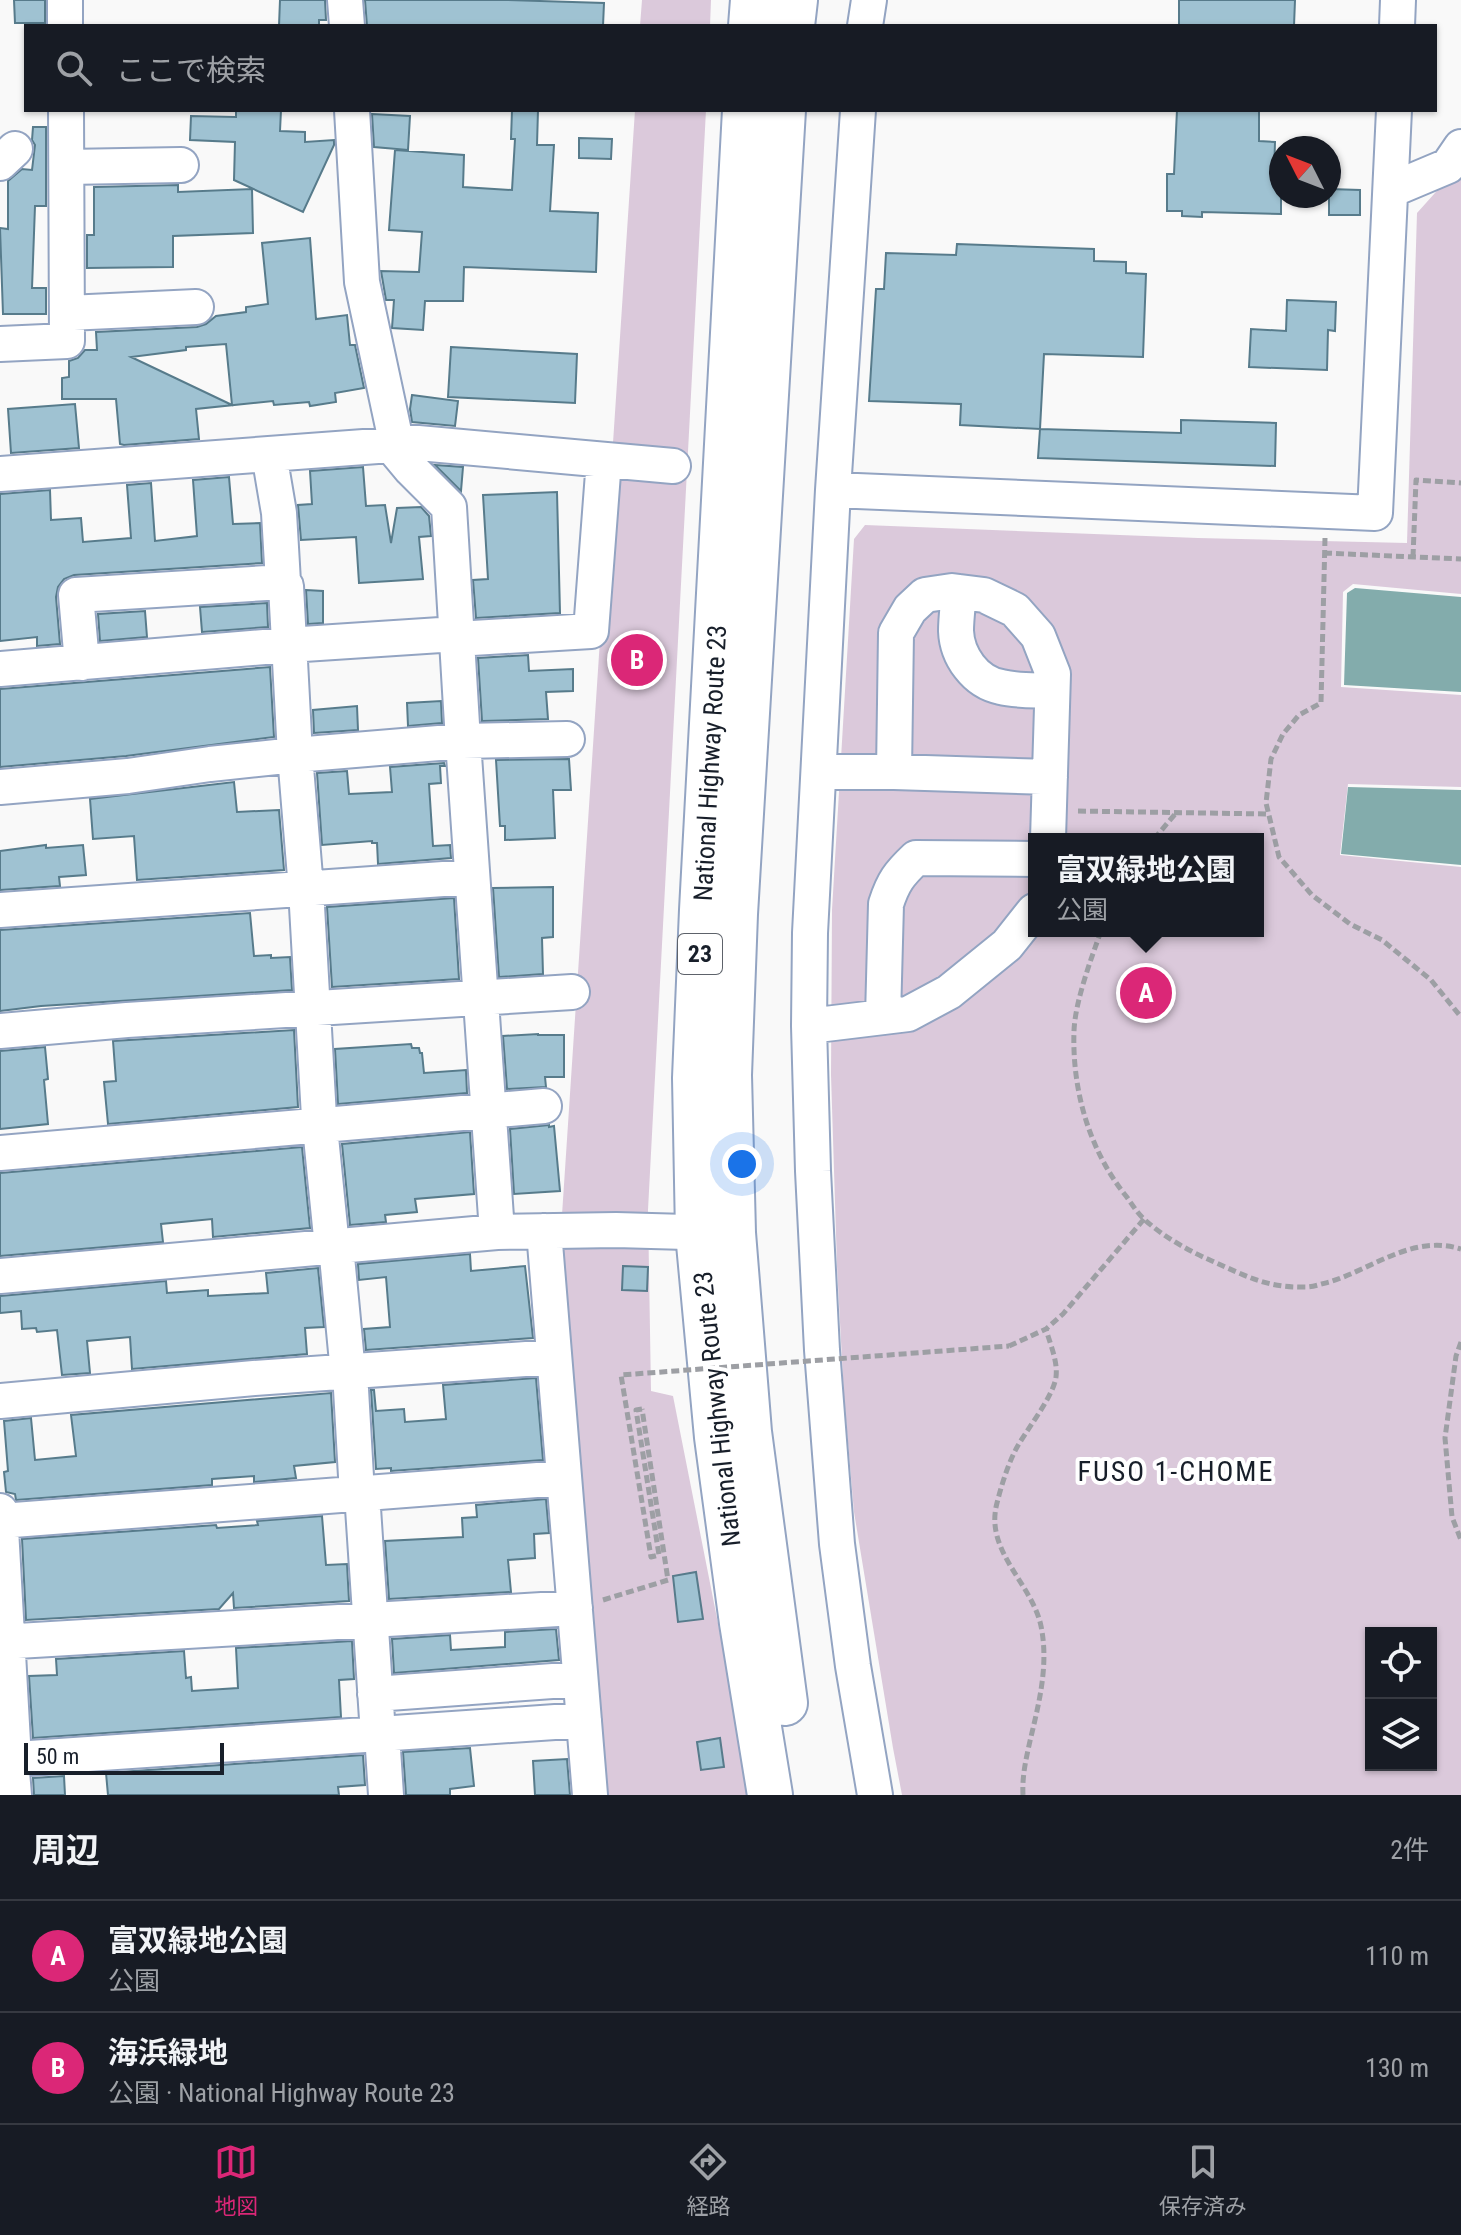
<!DOCTYPE html>
<html lang="ja">
<meta charset="utf-8">
<style>
:root{--surface:#171b24;--page:#242831;--text:#f1f3f6;--muted:#9ea1a6;--line:#363941;--accent:#db2777}
body{margin:0;font-family:"Roboto Condensed","Noto Sans JP",sans-serif;background:var(--page);color:var(--text)}
.controls{position:absolute;right:24px;bottom:24px;display:grid;overflow:hidden;border-radius:0px;box-shadow:0 2px 6px #0004}
.controls button{width:72px;height:72px;display:grid;place-items:center;padding:0;border:0;border-bottom:2px solid var(--line);background:var(--surface);color:var(--text);font:40px sans-serif}
.compass{position:absolute;left:1269px;top:136px;width:72px;height:72px;border-radius:50%;background:var(--surface);box-shadow:0 2px 6px #0004;rotate:312deg}
.scale{position:absolute;left:24px;bottom:20px;width:200px;box-sizing:border-box;padding-left:8px;border:4px solid #181f2a;border-top:0;font-size:22px;line-height:28px;white-space:nowrap;color:#181f2a;-webkit-text-stroke:6px #fff;paint-order:stroke}
.you{position:absolute;left:742px;top:1164px;width:28px;height:28px;margin:-20px;border:6px solid #fff;border-radius:50%;background:#1a73e8;box-shadow:0 0 0 12px #1a73e833}
.badge{display:grid;place-items:center;width:52px;height:52px;border-radius:50%;background:var(--accent);color:#fff;font-size:26px;font-weight:700}
.pin{position:absolute;translate:-50% -50%;border:4px solid #fff;box-shadow:0 2px 8px #0006}
.popup{position:absolute;left:1028px;top:833px;width:236px;height:104px;box-sizing:border-box;display:grid;place-content:center;border-radius:0px;background:var(--surface);filter:drop-shadow(0 2px 6px #0005);font-size:26px;white-space:nowrap;color:var(--muted)}
.popup b{font-size:30px;color:var(--text)}
.popup::after{content:'';position:absolute;left:50%;top:100%;margin-left:-16px;border:16px solid transparent;border-top-color:var(--surface)}
.list{margin:0;padding:0;list-style:none}
h2{display:flex;justify-content:space-between;align-items:center;height:104px;margin:0;padding:0 32px;font-size:34px}
h2 small{font-size:26px;font-weight:400;color:var(--muted)}
.list li{display:grid;grid-template-columns:52px 1fr auto;gap:24px;align-items:center;box-sizing:border-box;height:112px;padding:0 32px;border-top:2px solid var(--line)}
.list b{display:block;font-size:30px;white-space:nowrap}
.list p{margin:0;font-size:26px;white-space:nowrap;color:var(--muted)}
.list em{font-size:26px;font-style:normal;color:var(--muted)}
.icon{flex:none;width:44px;height:44px;fill:none;stroke:currentColor;stroke-width:2;stroke-linecap:round;stroke-linejoin:round}
.map{position:relative;flex:none;width:1461px;height:1795px;overflow:hidden}
.search{position:absolute;background:var(--surface);box-shadow:0 2px 6px #0004;left:24px;right:24px;top:24px;height:88px;display:flex;align-items:center;gap:20px;box-sizing:border-box;padding:0 28px;border-radius:0px;color:var(--muted);font-size:30px}
.sheet{height:328px;background:var(--surface)}
nav{display:flex;justify-content:space-around;align-items:center;box-sizing:border-box;height:112px;border-top:2px solid var(--line);background:var(--surface);font-size:22px;color:var(--muted)}
nav a{display:grid;justify-items:center;gap:4px}
nav .on{color:var(--accent)}
.map>svg:first-child{display:block}
.green{fill:#dbc9db;fill-rule:evenodd}
.water{fill:#83acac}
.building{fill:#9fc2d2;stroke:#577b8b;stroke-width:2;fill-rule:evenodd}
.lines{fill:none;stroke-linecap:round;stroke-linejoin:round}
.minor-casing{stroke:#93a4c2;stroke-width:38}
.highway-casing{stroke:#93a4c2;stroke-width:48}
.path{stroke:#9d9fa4;stroke-width:5;stroke-dasharray:8 4;stroke-linecap:butt}
.minor{stroke:#fff;stroke-width:34}
.highway{stroke:#fff;stroke-width:44}
.path-bridge{stroke:#9d9fa4;stroke-width:5;stroke-dasharray:8 4;stroke-linecap:butt}
.labels{text-anchor:middle;stroke-width:8;stroke-linejoin:round;paint-order:stroke}
.shield{fill:#fff;stroke:#5d626a;stroke-width:2}
.shield-label{font-size:24px;font-weight:bold;fill:#181f2a}
.street-label{font-size:26px;fill:#181f2a;stroke:#fff}
.neighbourhood-label{font-size:28px;letter-spacing:2px;fill:#181f2a;stroke:#fff}
</style>
<div class="map">
<svg width="1461" height="1795" viewBox="0 0 1461 1795">
<rect width="100%" height="100%" fill="#f9f9f9"/>
<path class="green" d="M642,0H711L710,26H640Z
M635,110H706L648,1210L651,1391L673,1396L752,1795H605L560,1295L562,1215Z
M1461,164V594L1353,584L1343,592L1341,687L1461,695V787L1348,784L1340,855L1461,867V1795H902L893,1748L854,1512L844,1397L837,1266L831,1075L832,910L854,539L865,525L1198,538L1407,543L1417,213ZM1034,839H1258V931H1034ZM1371,1633H1431V1765H1371Z"/>
<path class="water" d="M1355,588L1461,597V692L1344,685L1347,593Z
M1348,787L1461,790V865L1341,854Z"/>
<path class="building" d="M14,0H45V23H15Z
M280,0H325L326,20H319V26H279Z
M365,0H508L604,3L603,26H367Z
M1179,0H1295L1294,26H1179Z
M236,110H281L280,131L305,132V142L334,140V145L303,212L234,180L235,142L190,140L191,116L236,117Z
M512,110H538L537,145H554L550,211L598,213L596,272L464,267L463,301H425L423,330L392,328L394,300H386L381,271L419,272L422,232L389,230L395,150L464,155L463,187L512,190L515,139H511Z
M1177,110H1259V141L1275,142L1274,177L1281,178V214L1202,212V217L1182,216V211H1167V174H1174Z
M372,114L410,116L408,150L374,147Z
M33,127H46V206H35L32,288H46V314H3L0,228L8,229V181L22,169L32,170L35,145L32,140Z
M579,138L612,139L611,159L579,158Z
M178,185V192L252,189L253,233L173,236V267L87,268V235H94V187Z
M1329,189L1360,190V215H1329Z
M310,238L316,319L347,315L350,345H355L364,388L335,393L336,402L310,406L309,402L274,405L273,401L196,409L199,439L124,445L120,444L116,399H62V378L69,377V361L78,358L85,350H97L96,332L197,327L206,324L216,316L246,312V307L268,304L262,243ZM226,344L232,405L131,357L186,350V347Z
M957,244L1094,249V261L1126,262V273L1146,274L1143,357L1044,354L1040,429L960,425L961,404L869,401L876,289H884L886,253L956,255Z
M1287,300L1336,302L1335,331L1328,330L1327,370L1249,367L1251,329L1286,331Z
M451,347L577,354L575,403L448,397Z
M412,395L458,401L455,426L412,422L410,409Z
M75,404L79,448L11,453L8,409Z
M1181,420L1276,423L1275,466L1038,458L1040,429L1181,433Z
M435,465L463,467L461,491Z
M363,467L366,506L385,505L391,543L397,508L421,507L429,516L431,536L419,537L423,579L359,583L356,537L301,540L298,505L312,504L310,471Z
M229,477L233,524L260,523L262,563L74,575L64,579L58,587L56,597L60,644L37,646V637L0,641V494L50,490L51,520L81,518L83,542L131,538L127,485L151,483L155,541L197,536L193,480Z
M557,492L560,613L476,618L473,580L488,579L483,495Z
M306,590L323,591V623L308,624Z
M267,603L268,627L202,632L200,607Z
M145,611L147,637L100,641L98,614Z
M528,655L529,671L573,669V691L546,692L548,719L482,721L478,658Z
M270,667L274,737L126,756L0,767V689Z
M441,701L442,723L408,726L407,703Z
M357,706L358,730L314,733L313,710Z
M569,759L571,790H553L555,838L505,840V826H500L496,760Z
M444,763L445,766H440L441,783L429,784L433,846L450,845L451,858L378,864L377,843H372V841L322,845L317,773L347,771L349,794L392,792L390,767Z
M234,782L237,812L279,810L284,870L137,880L134,836L93,839L90,799Z
M46,845V848L83,845L86,875L59,877L60,886L0,890V851Z
M553,887V937L542,938L543,974L499,977L493,888Z
M454,898L459,979L332,987L327,907Z
M250,913L254,956L271,955V958L290,957L292,990L41,1006L0,1011V930Z
M294,1030L298,1107L108,1124L104,1082L116,1081L113,1041Z
M538,1034V1035H564V1077H545L546,1087L507,1089L503,1036Z
M411,1044L412,1048H419L420,1053H422L424,1073L466,1070L467,1093L338,1104L335,1049Z
M45,1047L48,1079L44,1080L48,1124L0,1129V1051Z
M549,1125V1127L554,1126L560,1191L514,1194L510,1129Z
M470,1132L474,1194L415,1199L417,1212L385,1215L386,1222L350,1225L342,1144Z
M302,1147L310,1228L213,1237L212,1219L161,1224L163,1242L0,1256V1173Z
M470,1254L471,1271L525,1266L533,1338L366,1350L364,1329L390,1327L386,1277L359,1280L358,1264Z
M623,1266L648,1267L647,1291L622,1290Z
M318,1268L324,1327L305,1328L307,1354L132,1369L130,1337L87,1341L90,1373L62,1375L57,1330L37,1332L36,1328L22,1329L21,1311L0,1313V1296L166,1281L167,1293L208,1290V1296L268,1293L266,1273Z
M536,1378L543,1460L391,1471V1468L376,1469L371,1390H374L376,1411L404,1409L405,1422L446,1419L443,1385Z
M331,1393L335,1462L294,1466L296,1478L254,1482V1476L212,1479V1485L16,1500L15,1494L6,1492L4,1472L8,1471L4,1421L31,1418L35,1460L76,1456L71,1415Z
M546,1499L549,1533L534,1534L535,1558L508,1560L511,1592L389,1599L385,1541L463,1537L462,1518L477,1517L476,1505Z
M322,1516L326,1565L347,1564L349,1601L234,1608L233,1593L219,1609L26,1620L22,1539L216,1525L217,1528L258,1525L257,1521Z
M696,1572L703,1619L678,1622L673,1576Z
M556,1629L559,1660L394,1673L392,1639L450,1635L451,1650L505,1647V1632Z
M352,1641L354,1679L339,1680L341,1717L33,1738L29,1676L57,1675L56,1659L184,1651L186,1678L191,1677L192,1691L238,1688L236,1648Z
M720,1738L724,1767L701,1770L697,1742Z
M470,1748L474,1786L450,1789V1795H406L403,1752Z
M363,1755L365,1785L338,1787L339,1795H108L106,1773Z
M567,1759L570,1795H535L533,1761Z
M64,1776L65,1795H34L33,1778Z"/>
<g class="lines">
<defs>
<path id="minor" d="M65,0V26
M345,0L347,26
M865,26L869,0
M1397,26L1398,0
M352,110L362,282L396,441
M0,163L15,149
M67,167L181,165
M1391,190L1448,166L1461,147
M68,313L196,307
M0,344L67,341L66,110
M391,445L411,469L449,507L463,741L497,1232
M0,474L391,445L396,441L673,466
M833,490L858,110
M283,582L286,586L295,755L306,889L319,1117L332,1247
M959,592C958,605 956,618 956,631C957,656 975,682 1001,687C1017,691 1035,690 1052,691
M456,639L591,631L604,460
M82,663L76,595L283,582L279,513L269,454
M0,669L288,645L456,634
M819,772H894L1050,777
M894,772L896,633L910,609L925,595L952,591L984,595L1015,610L1038,636L1053,674L1048,839
M0,787L128,776L210,764L295,755L463,741L567,739
M0,910L472,877
M883,1017L886,904C893,882 899,874 916,858L1034,859
M809,1026L908,1014L949,992L1007,945L1034,911
M0,1031L127,1020L572,992
M0,1153L544,1106
M544,1231L590,1795
M336,1246L348,1373
M0,1276L497,1232L616,1230L722,1233
M350,1372L357,1494
M0,1401L254,1378L554,1357
M362,1493L378,1734
M0,1511L14,1760
M0,1521L563,1478
M0,1642L575,1608
M375,1694L580,1679
M382,1734L386,1795
M0,1760L584,1720
M11,1760L14,1795
M875,1795L853,1666L837,1544L822,1350L813,1171L809,1026L810,933L833,490L1375,513L1394,110"/>
<path id="highway" d="M751,26L753,0
M792,26L795,0
M745,110L702,910L695,1078L698,1233L717,1437L742,1623L770,1795
M783,110L735,914L729,1075L733,1233L749,1432L785,1703"/>
</defs>
<use href="#minor" class="minor-casing"/>
<use href="#highway" class="highway-casing"/>
<path class="path" d="M1325,538L1321,703L1299,715L1283,734L1271,759L1266,803L1279,857L1312,895L1350,924L1382,940L1431,980L1461,1017
M1324,553L1461,559
M1413,557L1416,480L1461,483
M1078,811L1268,814
M1154,839L1176,813
M1101,931C1091,959 1075,1002 1074,1031C1072,1090 1089,1150 1126,1196C1132,1204 1137,1213 1145,1220C1164,1237 1189,1251 1212,1261C1246,1276 1267,1288 1305,1287C1313,1287 1321,1284 1329,1282C1373,1269 1412,1234 1461,1249
M1461,1342L1456,1356L1445,1438L1452,1517L1461,1540
M1009,1346L1046,1329L1063,1314L1144,1219
M603,1600L668,1580L642,1409
M1023,1795C1022,1776 1026,1759 1030,1741C1039,1703 1049,1665 1041,1626C1032,1583 984,1551 997,1503C1001,1487 1007,1467 1015,1451C1025,1431 1053,1398 1056,1377C1058,1361 1050,1344 1046,1329"/>
<use href="#minor" class="minor"/>
<use href="#highway" class="highway"/>
<path class="path-bridge" d="M642,1409L636,1410L659,1555L651,1557L621,1375L1009,1346"/>
</g>
<g class="labels">
<rect class="shield" x="678" y="934" width="44" height="40" rx="6"/>
<g class="shield-label">
<text x="700" y="962">23</text>
</g>
<g class="street-label">
<text transform="translate(710 763) rotate(-87)" y="9">National Highway Route 23</text>
<text transform="translate(717 1409) rotate(-96)" y="9">National Highway Route 23</text>
</g>
<g class="neighbourhood-label">
<text x="1176" y="1481">FUSO 1-CHOME</text>
</g>
</g>
</svg>
<div class="controls">
<button><svg class="icon" aria-label="locate" viewBox="0 0 24 24"><circle cx="12" cy="12" r="6"/><path d="M12 2v4M12 18v4M2 12h4M18 12h4"/></svg></button>
<button><svg class="icon" aria-label="layers" viewBox="0 0 24 24"><path d="M12 4l9 5-9 5-9-5zM3 14l9 5 9-5"/></svg></button>
</div>
<svg class="compass" viewBox="-18 -18 36 36"><path d="M0-13l5 13h-10z" fill="#e53935"/><path d="M0 13l5-13h-10z" fill="#9ea1a6"/></svg>
<div class="scale">50 m</div>
<div class="you"></div>
<div class="pin badge" style="left:1146px;top:993px">A</div>
<div class="popup"><b>富双緑地公園</b>公園</div>
<div class="pin badge" style="left:637px;top:660px">B</div>
<div class="search"><svg class="icon" aria-label="search" viewBox="0 0 24 24"><circle cx="10" cy="10" r="6"/><path d="M15 15l6 6"/></svg>ここで検索</div>
</div>
<section class="sheet">
<h2>周辺<small>2件</small></h2>
<ul class="list">
<li><span class="badge">A</span><div><b>富双緑地公園</b><p>公園</p></div><em>110 m</em></li>
<li><span class="badge">B</span><div><b>海浜緑地</b><p>公園 · National Highway Route 23</p></div><em>130 m</em></li>
</ul>
</section>
<nav>
<a class="on"><svg class="icon" aria-label="map" viewBox="0 0 24 24"><path d="M3 6l6-2 6 2 6-2v14l-6 2-6-2-6 2zM9 4v14M15 6v14"/></svg>地図</a>
<a><svg class="icon" aria-label="directions" viewBox="0 0 24 24"><path d="M12 3l9 9-9 9-9-9zM9 14v-3h6M13 9l2 2-2 2"/></svg>経路</a>
<a><svg class="icon" aria-label="saved" viewBox="0 0 24 24"><path d="M7 4h10v16l-5-4-5 4z"/></svg>保存済み</a>
</nav>
